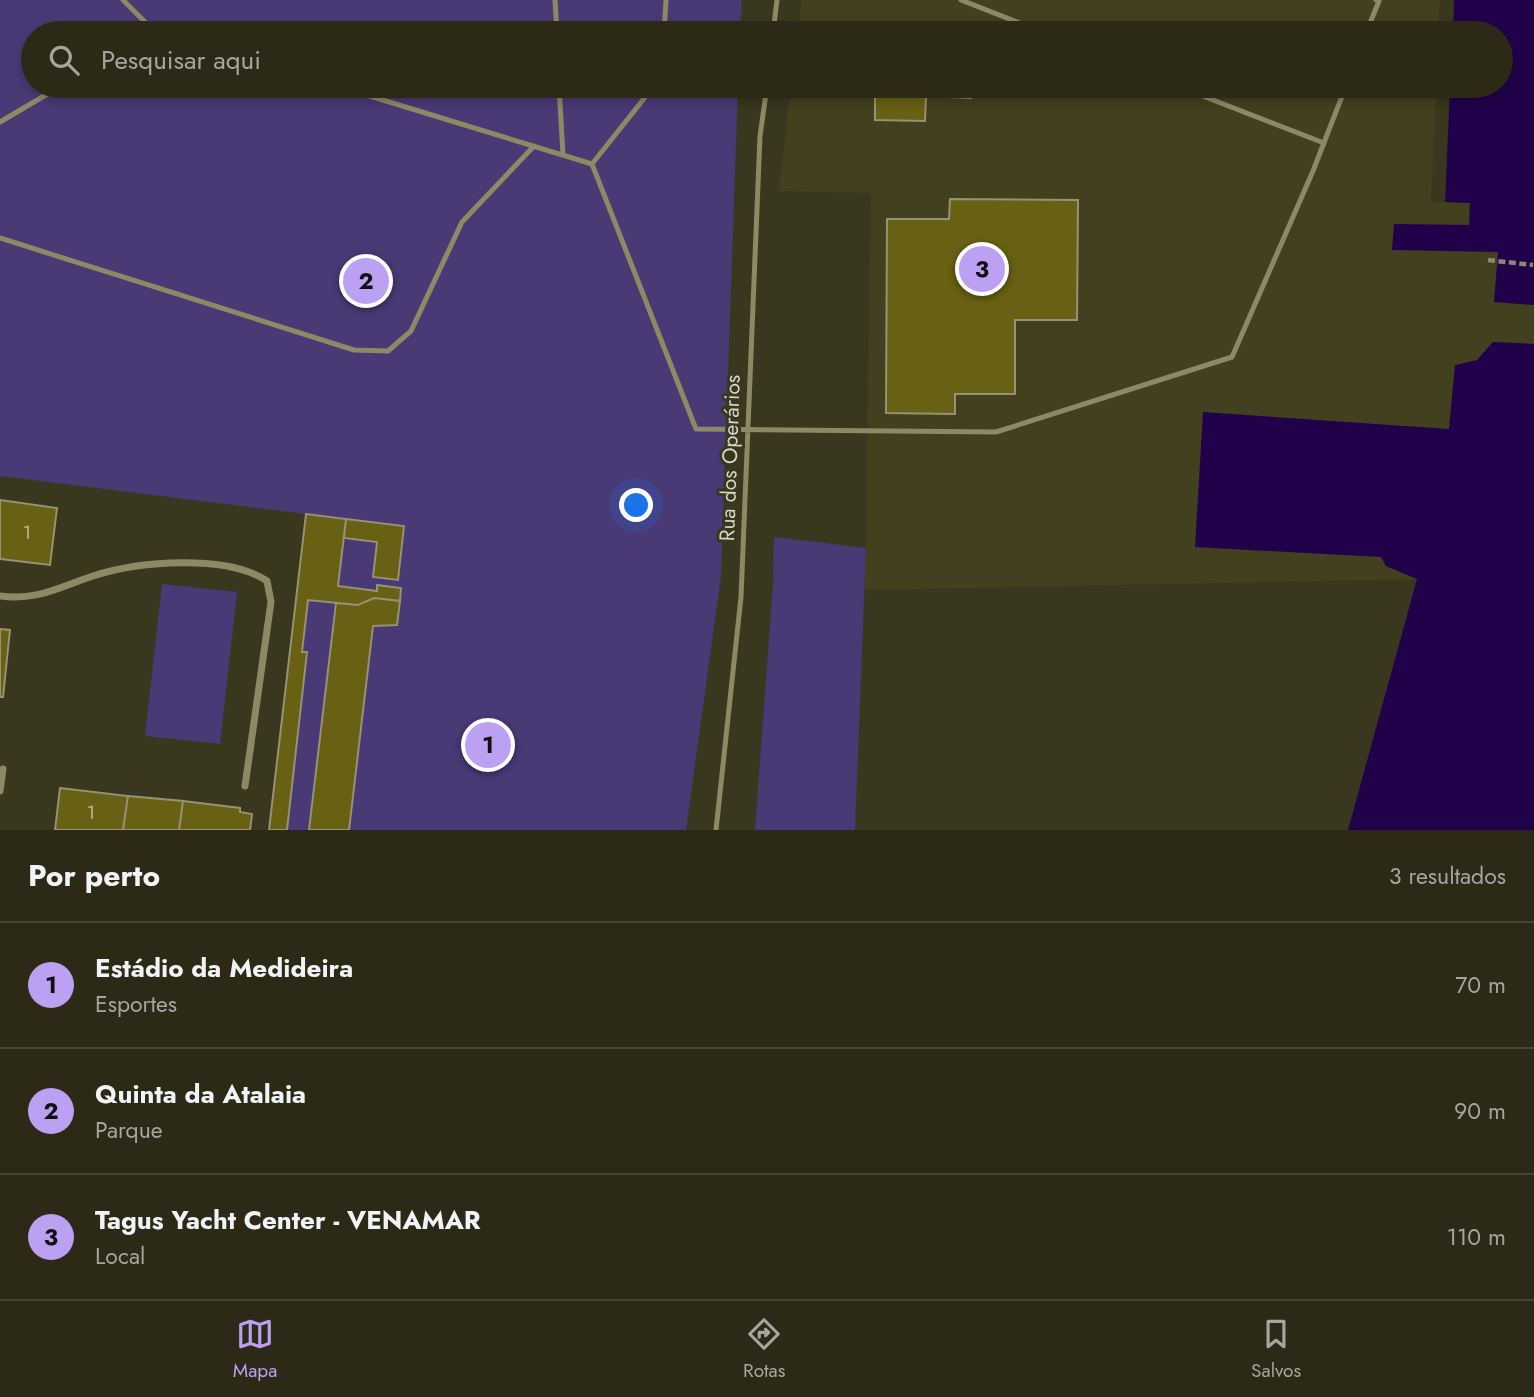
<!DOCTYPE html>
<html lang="pt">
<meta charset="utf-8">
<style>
:root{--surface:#2c2917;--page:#343120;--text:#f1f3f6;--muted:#a6a6a1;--line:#484536;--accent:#bca0f2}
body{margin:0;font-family:Jost,sans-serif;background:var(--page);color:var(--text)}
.you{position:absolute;left:637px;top:506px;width:24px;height:24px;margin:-18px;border:5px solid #fff;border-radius:50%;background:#1a73e8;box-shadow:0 0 0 10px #1a73e833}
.badge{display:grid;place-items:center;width:46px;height:46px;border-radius:50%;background:var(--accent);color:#111;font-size:23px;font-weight:700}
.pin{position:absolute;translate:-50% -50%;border:4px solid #fff;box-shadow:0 2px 7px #0006}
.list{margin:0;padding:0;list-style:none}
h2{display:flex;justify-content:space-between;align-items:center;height:91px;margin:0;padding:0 28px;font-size:30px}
h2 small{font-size:23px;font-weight:400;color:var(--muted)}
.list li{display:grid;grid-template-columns:46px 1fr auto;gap:21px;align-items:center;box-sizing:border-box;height:126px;padding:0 28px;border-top:2px solid var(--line)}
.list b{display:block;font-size:26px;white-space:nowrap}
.list p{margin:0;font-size:23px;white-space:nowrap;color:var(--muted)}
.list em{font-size:23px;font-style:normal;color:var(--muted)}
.icon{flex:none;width:38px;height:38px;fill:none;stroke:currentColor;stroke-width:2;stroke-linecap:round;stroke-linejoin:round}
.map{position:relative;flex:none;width:1534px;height:830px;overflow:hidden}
.search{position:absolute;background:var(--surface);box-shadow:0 4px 10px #0003;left:21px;right:21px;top:21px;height:77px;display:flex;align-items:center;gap:18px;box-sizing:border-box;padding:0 24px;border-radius:38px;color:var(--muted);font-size:26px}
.sheet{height:469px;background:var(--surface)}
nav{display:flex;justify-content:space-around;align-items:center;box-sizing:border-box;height:98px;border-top:2px solid var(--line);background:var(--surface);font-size:19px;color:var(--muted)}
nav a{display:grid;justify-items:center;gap:4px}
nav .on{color:var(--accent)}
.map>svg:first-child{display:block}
.built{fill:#43401f}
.green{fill:#493975}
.water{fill:#21024a}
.building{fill:#686012;stroke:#959276;stroke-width:2}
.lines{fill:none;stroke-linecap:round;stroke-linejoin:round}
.path{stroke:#8a8874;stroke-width:4.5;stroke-dasharray:7 3.5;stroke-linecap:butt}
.service{stroke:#8d8964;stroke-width:5}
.minor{stroke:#8d8964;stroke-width:7}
.labels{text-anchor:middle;stroke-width:6;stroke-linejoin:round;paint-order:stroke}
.number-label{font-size:18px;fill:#bbb89a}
.street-label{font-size:21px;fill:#d7d6c7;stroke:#3a371f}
</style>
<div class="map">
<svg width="1534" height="830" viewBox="0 0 1534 830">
<rect width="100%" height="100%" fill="#3a371f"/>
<path class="built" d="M801,0H1440L1438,33H798Z
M791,86H1436L1431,202L1470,203L1469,225L1394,224L1499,252L1494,302L1534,305V344L1493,342L1450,429L1195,547L1381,557L1387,567L1417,579L865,590L871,193L779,191Z"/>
<path class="green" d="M0,0H742L740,33H33V86H738L721,576L686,830H269L306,514L0,476Z
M774,537L866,548L855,830H755L773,584Z
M162,584L237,592L220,744L145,736Z"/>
<path class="water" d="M1454,0H1534V305L1494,302L1498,252L1392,250L1394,224L1469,225L1470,203L1445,202L1450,86H1501V33H1453Z
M1493,342L1534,344V830H1348L1417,579L1386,566L1381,557L1195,547L1203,412L1449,429L1455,365L1477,360Z"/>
<path class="building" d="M829,86H971V98L926,96L925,121L875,120V97L829,96Z
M950,199L1078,200L1077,320H1015V394H955V414L886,413L887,219H949Z
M0,500L57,508L50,565L0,559Z
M306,514L346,519L338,586L377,591V585L401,588L400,601L374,598L358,605L308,600L302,652H307L287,830H269Z
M346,519L404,526L398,580L373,577L377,542L344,538Z
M374,598L400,601L397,625L373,626L349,830H309L336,603L358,605Z
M0,629L10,630L3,697H0Z
M60,788L128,796L123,830H55Z
M128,796L183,801L179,830H123Z
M183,801L240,808V812L252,814L250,830H179Z"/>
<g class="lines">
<path class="path" d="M1488,260L1533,265"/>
<path class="service" d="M123,0L153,30L165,33
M555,0L557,33
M961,0L1045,33
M664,33L666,0
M773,33L777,0
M1366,33L1379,1L1376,0
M337,86L592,164L696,429L996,432L1232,357L1313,171L1346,86
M559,86L563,155
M1177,86L1324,143
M0,122L61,86
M592,164L654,86
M0,238L354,350L388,351L411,331L462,222L534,146
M716,830L741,597L760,136L767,86"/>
<path class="minor" d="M0,596C37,601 59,587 93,576C139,561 227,554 267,581L271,602L245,786
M0,791L3,769"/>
</g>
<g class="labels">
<g class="number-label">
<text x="27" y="539">1</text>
<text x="91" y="819">1</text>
</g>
<g class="street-label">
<text transform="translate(730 458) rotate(-88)" y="7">Rua dos Operários</text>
</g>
</g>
</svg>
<div class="you"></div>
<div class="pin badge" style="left:488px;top:745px">1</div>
<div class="pin badge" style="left:366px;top:281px">2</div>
<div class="pin badge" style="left:982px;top:269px">3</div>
<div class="search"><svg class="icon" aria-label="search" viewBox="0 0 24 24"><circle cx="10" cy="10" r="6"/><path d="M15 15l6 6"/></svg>Pesquisar aqui</div>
</div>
<section class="sheet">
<h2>Por perto<small>3 resultados</small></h2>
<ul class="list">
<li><span class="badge">1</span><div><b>Estádio da Medideira</b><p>Esportes</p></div><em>70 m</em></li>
<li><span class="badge">2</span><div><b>Quinta da Atalaia</b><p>Parque</p></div><em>90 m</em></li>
<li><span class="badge">3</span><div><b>Tagus Yacht Center - VENAMAR</b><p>Local</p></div><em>110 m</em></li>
</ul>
</section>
<nav>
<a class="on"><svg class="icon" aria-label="map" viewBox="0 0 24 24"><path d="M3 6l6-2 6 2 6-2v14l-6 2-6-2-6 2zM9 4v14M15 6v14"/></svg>Mapa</a>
<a><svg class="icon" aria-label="directions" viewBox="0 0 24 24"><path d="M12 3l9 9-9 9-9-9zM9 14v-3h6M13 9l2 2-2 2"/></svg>Rotas</a>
<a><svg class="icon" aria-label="saved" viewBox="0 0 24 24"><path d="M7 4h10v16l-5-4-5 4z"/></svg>Salvos</a>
</nav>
